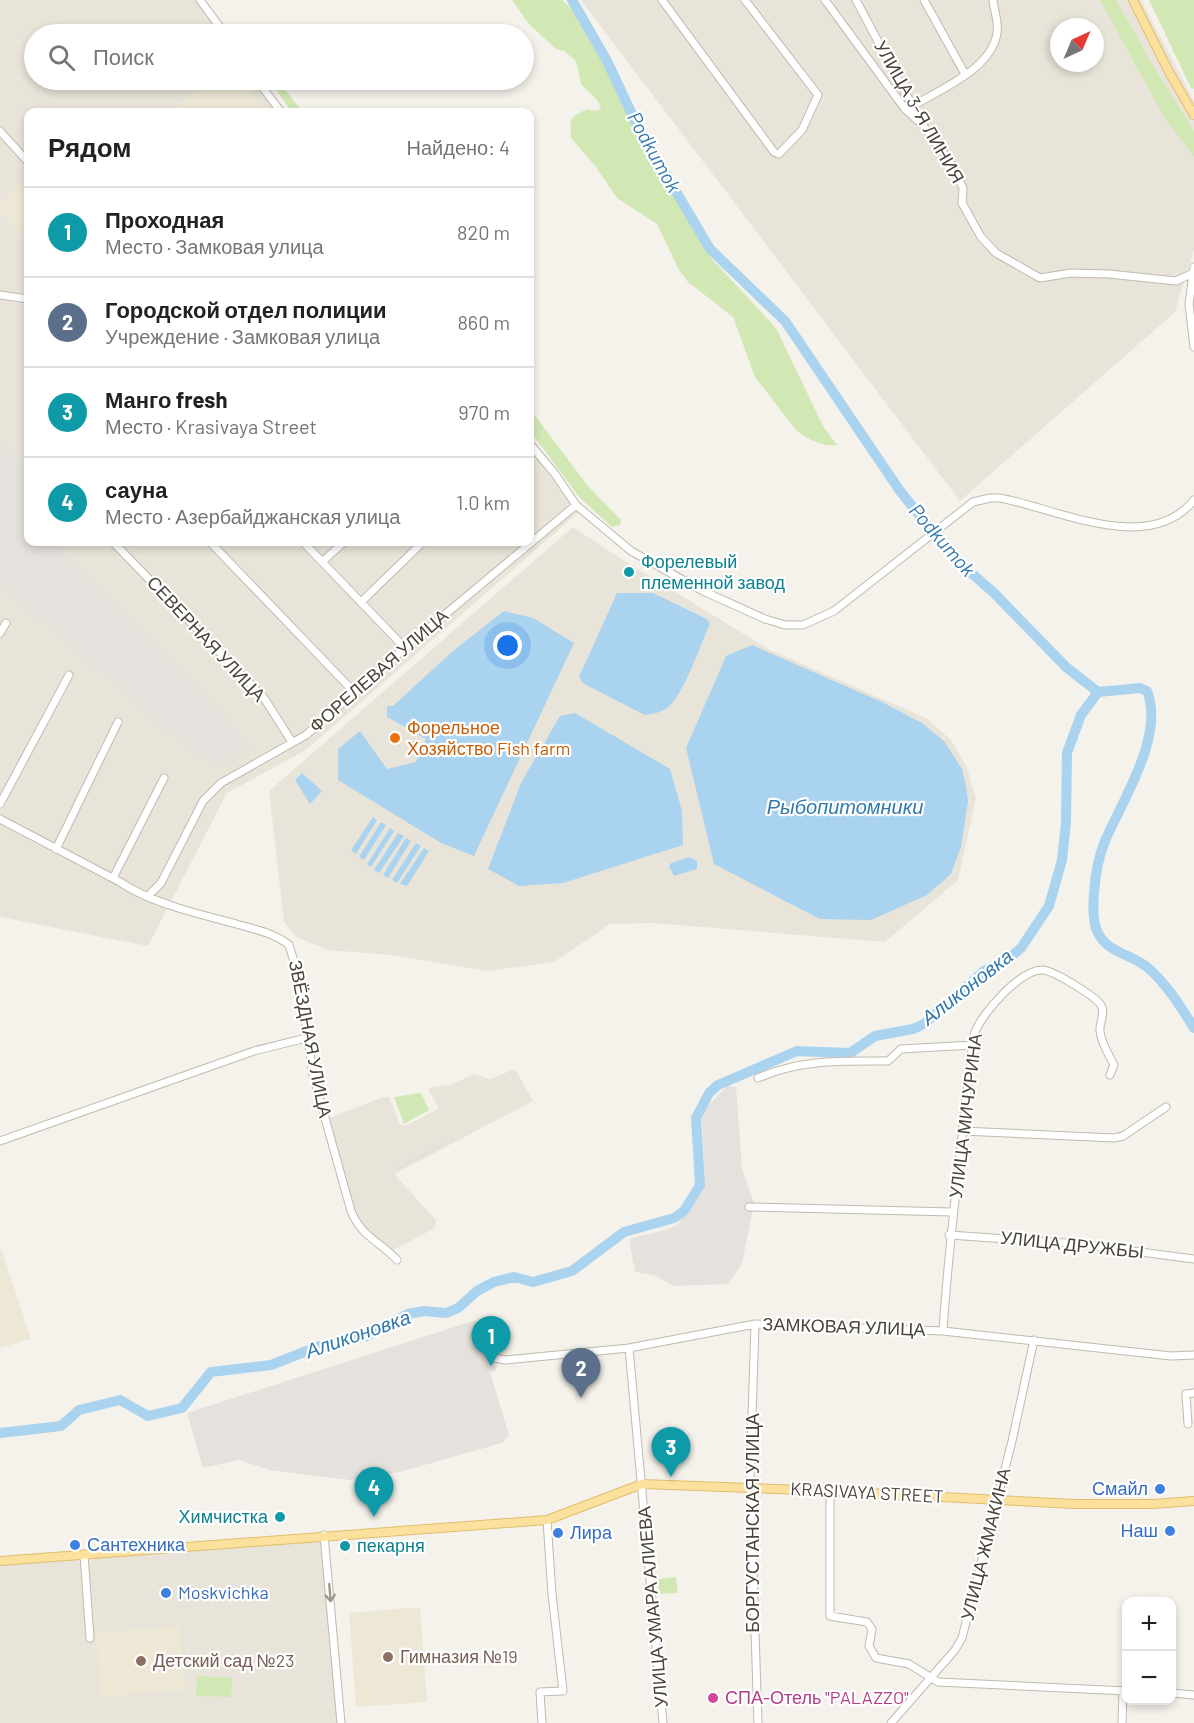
<!DOCTYPE html>
<html lang="ru">
<meta charset="utf-8">
<style>
:root{--surface:#fff;--page:#f2f2f2;--text:#222;--muted:#767676;--line:#e0e0e0;--accent:#f44123}
body{margin:0;font-family:Barlow,sans-serif;background:var(--page);color:var(--text)}
.controls{position:absolute;right:18px;bottom:18px;display:grid;overflow:hidden;border-radius:12px;box-shadow:0 3px 9px #0003}
.controls button{width:54px;height:54px;display:grid;place-items:center;padding:0;border:0;border-bottom:2px solid var(--line);background:var(--surface);color:var(--text);font:30px sans-serif}
.compass{position:absolute;left:1050px;top:18px;width:54px;height:54px;border-radius:50%;background:var(--surface);box-shadow:0 3px 9px #0003;rotate:44deg}
.you{position:absolute;left:508px;top:646px;width:21px;height:21px;margin:-15px;border:4px solid #fff;border-radius:50%;background:#1a73e8;box-shadow:0 0 0 9px #1a73e833}
.badge{display:grid;place-items:center;width:39px;height:39px;border-radius:50%;background:var(--accent);color:#fff;font-size:20px;font-weight:700}
.pin{position:absolute;translate:-50% -50px;filter:drop-shadow(0 2px 3px #0008)}
.pin::after{content:'';position:absolute;top:32px;width:21px;height:18px;background:inherit;clip-path:polygon(0 0,100% 0,50% 100%)}
.list{margin:0;padding:0;list-style:none}
h2{display:flex;justify-content:space-between;align-items:center;height:78px;margin:0;padding:0 24px;font-size:26px}
h2 small{font-size:20px;font-weight:400;color:var(--muted)}
.list li{display:grid;grid-template-columns:39px 1fr auto;gap:18px;align-items:center;box-sizing:border-box;height:90px;padding:0 24px;border-top:2px solid var(--line)}
.list b{display:block;font-size:22px;white-space:nowrap}
.list p{margin:0;font-size:20px;white-space:nowrap;color:var(--muted)}
.list em{font-size:20px;font-style:normal;color:var(--muted)}
.icon{flex:none;width:33px;height:33px;fill:none;stroke:currentColor;stroke-width:2;stroke-linecap:round;stroke-linejoin:round}
.map{position:relative;flex:none;width:1194px;height:1723px;overflow:hidden}
.search{position:absolute;background:var(--surface);box-shadow:0 3px 9px #0003;left:24px;top:24px;width:510px;height:66px;display:flex;align-items:center;gap:15px;box-sizing:border-box;padding:0 21px;border-radius:33px;color:var(--muted);font-size:22px}
.panel{position:absolute;background:var(--surface);box-shadow:0 3px 9px #0003;left:24px;top:108px;width:510px;height:438px;border-radius:12px}
.map>svg:first-child{display:block}
.residential{fill:#e9e4d9;fill-rule:evenodd}
.industrial{fill:#e5e1dc}
.education{fill:#ede7d5}
.green{fill:#d1e8b5}
.parking{fill:#e4e2df}
.water{fill:#aad3ef}
.lines{fill:none;stroke-linecap:round;stroke-linejoin:round}
.river{stroke:#aad3ef;stroke-width:10}
.minor-casing{stroke:#c0baad;stroke-width:9}
.major-casing{stroke:#e1bd6d;stroke-width:10}
.minor{stroke:#fff;stroke-width:7}
.major{stroke:#fbe09e;stroke-width:8}
.oneway{stroke:#9b9892}
.culture-dot{fill:#0f9aa8;stroke:#fff;stroke-width:2}
.food-dot{fill:#e8710a;stroke:#fff;stroke-width:2}
.shop-dot{fill:#3f7fe0;stroke:#fff;stroke-width:2}
.education-dot{fill:#8d6e63;stroke:#fff;stroke-width:2}
.hotel-dot{fill:#d1479c;stroke:#fff;stroke-width:2}
.labels{text-anchor:middle;stroke-width:4.5;stroke-linejoin:round;paint-order:stroke}
.street-label{font-size:18px;fill:#494339;stroke:#fff}
.culture-label{font-size:18px;fill:#0d838f;stroke:#fff;text-anchor:start}
.food-label{font-size:18px;fill:#c56008;stroke:#fff;text-anchor:start}
.shop-label{font-size:18px;fill:#366cbe;stroke:#fff;text-anchor:start}
.education-label{font-size:18px;fill:#785e54;stroke:#fff;text-anchor:start}
.hotel-label{font-size:18px;fill:#b23c85;stroke:#fff;text-anchor:start}
.water-label{font-size:20px;font-style:italic;fill:#3279ab;stroke:#fff}
</style>
<div class="map">
<svg width="1194" height="1723" viewBox="0 0 1194 1723">
<rect width="100%" height="100%" fill="#f5f2eb"/>
<path class="residential" d="M0,0H201L225,34H34V80H259L283,112H28V542H530V439L580,511L306,750L227,793L148,946L0,917Z
M581,0H1141L1194,101V249L1175,312L960,501ZM1059,27H1095V63H1059Z
M573,527L615,555L770,650L926,718L951,740L967,768L976,798L958,880L885,942L653,923L610,924L554,962L488,971L391,955L328,950L296,937L284,922L269,791Z
M515,1069L533,1101L394,1174L436,1220L435,1228L393,1250L389,1249L365,1230L354,1214L329,1118L383,1097H389L400,1125L404,1126L439,1109L429,1091L431,1087L450,1085L474,1074L490,1079Z
M320,1540L323,1544L339,1723H0V1565Z"/>
<path class="industrial" d="M0,442L28,465V542H55L252,747L222,764L205,759L183,743L0,583Z
M727,1086L736,1087L742,1169L754,1203L742,1264L728,1284L674,1286L654,1275L635,1272L629,1239L669,1229L679,1223L705,1185L702,1118L706,1108Z
M476,1320L483,1341L497,1355L494,1362L496,1370L490,1372L509,1435L502,1443L400,1472L349,1480L270,1470L239,1460L203,1468L187,1413Z"/>
<path class="education" d="M208,80H242L265,112H172Z
M28,178V242L0,210V202Z
M0,1245L31,1339L0,1348Z
M420,1607L427,1702L356,1707L349,1613Z
M180,1626L186,1690L101,1696L96,1633Z"/>
<path class="green" d="M512,0H562L579,16L645,147L664,169L690,223L712,259L776,328L823,426L837,445C823,447 805,439 795,429L755,377L733,317L688,282L679,270L657,224L617,198L596,167L571,138L570,123L574,116L587,109L594,111L601,109L598,101L581,84L576,61L564,51L556,49L528,23Z
M1100,0H1116L1154,67L1194,131V157L1164,117Z
M1149,0H1194V89L1191,88Z
M269,80H277L303,112H292Z
M530,409L588,486L621,520L620,525L612,527L580,498L530,431Z
M421,1093L429,1110L404,1124L394,1097Z
M676,1577L678,1593L659,1594L658,1579Z
M197,1676L232,1678L231,1697L196,1696Z"/>
<path class="parking" d="M453,1137L455,1141L397,1171L395,1168Z"/>
<path class="water" d="M617,593H653L707,619L710,624C700,645 684,695 667,708C660,713 652,714 645,715L584,684L579,677Z
M504,611L533,618L574,643L474,856L441,843L338,780V749L360,731L387,769L416,762L426,739L387,717V706H393L454,650Z
M752,645L882,702L922,723L944,741L962,769L966,786L968,801L961,847L951,874L927,895L871,920L820,919L714,864L686,748L726,656Z
M575,713L670,769L682,811L683,845L563,883L519,886L488,869L521,783L560,716Z
M302,773L322,791L310,804L295,780Z
M373,817L377,820L356,854L351,850Z
M381,822L386,825L364,860L359,857Z
M390,828L394,831L371,867L367,864Z
M398,833L404,836L379,873L374,870Z
M406,838L411,841L388,878L383,875Z
M416,843L421,846L397,883L392,880Z
M424,848L429,851L407,886L400,884Z
M689,857L697,861V869L674,876L669,866L671,863Z"/>
<g class="lines">
<path class="river" d="M572,0L607,61L638,127L710,249L785,321L900,491L954,558L993,592L1066,667L1098,692L1140,688L1147,691C1165,736 1122,801 1105,841C1098,858 1095,876 1094,894C1093,905 1093,921 1097,931C1107,953 1129,953 1147,967C1166,983 1181,1007 1194,1028
M0,1433L61,1426L79,1410L120,1400L148,1416L182,1408L211,1372L271,1365L317,1347L367,1336L408,1314L424,1311L446,1313L458,1308L477,1291L494,1282L514,1277L533,1282L572,1271L624,1232L674,1218L684,1211L700,1185L696,1118L709,1093L718,1085L797,1051L850,1053L875,1036L913,1029L924,1024L984,971L1009,958L1021,948L1049,906L1062,860L1066,822L1067,753L1081,715L1098,692"/>
<defs>
<path id="minor" d="M200,0L225,34
M662,0L774,152L779,154L802,130L818,95L745,0
M825,0L905,109L918,121
M856,0L922,124L949,160L963,188L962,203L981,237L996,253L1040,278L1071,273L1109,274L1176,281L1191,274
M924,0L965,74
M257,80L281,112
M913,106C940,89 992,69 997,33C999,23 994,10 993,0
M0,131L28,162
M1194,267L1189,304L1194,347
M0,295L28,299
M530,444L555,474L576,505L631,551L703,591L765,619L785,625H803L834,611L973,502L990,498H1000C1058,509 1149,556 1194,500
M113,542L264,698L292,742
M210,542L355,693
M303,542L405,648
M322,562L344,542
M361,602L423,542
M0,633L6,623
M0,804L69,675
M0,819L120,882C149,902 198,914 233,923C252,929 273,932 289,945L300,981L313,1075L351,1211C361,1236 379,1241 397,1260
M56,849L118,722
M113,878L164,778
M149,895L161,883L203,801L221,783L306,735L405,648L576,505
M758,1078C801,1059 842,1061 888,1061L901,1049L973,1045
M962,1131L1114,1138L1123,1136L1166,1107
M0,1141L254,1051L310,1037
M749,1207L953,1212
M949,1235L1080,1244L1194,1259
M755,1324L750,1479L758,1723
M943,1331C947,1266 955,1201 962,1136C964,1111 967,1088 971,1063C972,1053 971,1041 975,1032C983,1012 1021,969 1043,970C1054,971 1095,996 1101,1005C1106,1014 1099,1022 1100,1031C1101,1043 1109,1055 1114,1065L1110,1075
M629,1348L663,1723
M494,1358L506,1360L629,1348L755,1324L943,1331L1171,1356L1194,1355
M1188,1424L1186,1394L1194,1393
M830,1491V1616L867,1622L872,1629L869,1646L876,1658L909,1664L938,1682L1126,1691
M324,1535L341,1723
M84,1554L90,1638
M1172,1693L1194,1695
M542,1723L540,1692L563,1691L552,1594L547,1520
M891,1723L955,1650L962,1638L1012,1441L1034,1340
M1122,1723L1123,1690"/>
<path id="major" d="M1133,0L1169,72L1194,115
M0,1561L547,1520L642,1484L830,1491L1074,1504H1153L1194,1501"/>
</defs>
<use href="#minor" class="minor-casing"/>
<use href="#major" class="major-casing"/>
<use href="#minor" class="minor"/>
<use href="#major" class="major"/>
</g>
<defs><path id="oneway-shaft" d="M-6 0H5M1.5-3L5.5 0L1.5 3" fill="none" stroke-width="1.6" stroke-linecap="round" stroke-linejoin="round" transform="scale(1.5)"/></defs>
<use class="oneway" href="#oneway-shaft" transform="translate(330 1593) rotate(85)"/>
<g class="culture-dot">
<circle cx="629" cy="572" r="6"/>
<circle cx="280" cy="1517" r="6"/>
<circle cx="345" cy="1546" r="6"/>
</g>
<circle class="food-dot" cx="395" cy="738" r="6"/>
<g class="shop-dot">
<circle cx="1160" cy="1489" r="6"/>
<circle cx="1170" cy="1531" r="6"/>
<circle cx="558" cy="1533" r="6"/>
<circle cx="75" cy="1545" r="6"/>
<circle cx="166" cy="1593" r="6"/>
</g>
<g class="education-dot">
<circle cx="388" cy="1657" r="6"/>
<circle cx="141" cy="1661" r="6"/>
</g>
<circle class="hotel-dot" cx="713" cy="1698" r="6"/>
<g class="labels">
<g class="street-label">
<text transform="translate(919 112) rotate(60)" y="6">УЛИЦА 3-Я ЛИНИЯ</text>
<text transform="translate(206 639) rotate(47)" y="6">СЕВЕРНАЯ УЛИЦА</text>
<text transform="translate(379 671) rotate(-41)" y="6">ФОРЕЛЕВАЯ УЛИЦА</text>
<text transform="translate(310 1039) rotate(79)" y="6">ЗВЁЗДНАЯ УЛИЦА</text>
<text transform="translate(966 1116) rotate(-83)" y="6">УЛИЦА МИЧУРИНА</text>
<text transform="translate(1072 1245) rotate(6)" y="6">УЛИЦА ДРУЖБЫ</text>
<text transform="translate(844 1327) rotate(2)" y="6">ЗАМКОВАЯ УЛИЦА</text>
<text transform="translate(867 1493) rotate(3)" y="6">KRASIVAYA STREET</text>
<text transform="translate(753 1523) rotate(-90)" y="6">БОРГУСТАНСКАЯ УЛИЦА</text>
<text transform="translate(986 1544) rotate(-76)" y="6">УЛИЦА ЖМАКИНА</text>
<text transform="translate(653 1607) rotate(-95)" y="6">УЛИЦА УМАРА АЛИЕВА</text>
</g>
<g class="culture-label">
<text x="641" y="568">Форелевый<tspan x="641" dy="21">племенной завод</tspan></text>
<text x="268" y="1523" text-anchor="end">Химчистка</text>
<text x="357" y="1552">пекарня</text>
</g>
<g class="food-label">
<text x="407" y="734">Форельное<tspan x="407" dy="21">Хозяйство Fish farm</tspan></text>
</g>
<g class="shop-label">
<text x="1148" y="1495" text-anchor="end">Смайл</text>
<text x="1158" y="1537" text-anchor="end">Наш</text>
<text x="570" y="1539">Лира</text>
<text x="87" y="1551">Сантехника</text>
<text x="178" y="1599">Moskvichka</text>
</g>
<g class="education-label">
<text x="400" y="1663">Гимназия №19</text>
<text x="153" y="1667">Детский сад №23</text>
</g>
<g class="hotel-label">
<text x="725" y="1704">СПА-Отель "PALAZZO"</text>
</g>
<g class="water-label">
<text transform="translate(654 152) rotate(61)" y="7">Podkumok</text>
<text transform="translate(942 540) rotate(49)" y="7">Podkumok</text>
<text x="845" y="814">Рыбопитомники</text>
<text transform="translate(967 987) rotate(-38)" y="7">Аликоновка</text>
<text transform="translate(358 1334) rotate(-19)" y="7">Аликоновка</text>
</g>
</g>
</svg>
<div class="controls">
<button>+</button>
<button>−</button>
</div>
<svg class="compass" viewBox="-18 -18 36 36"><path d="M0-13l5 13h-10z" fill="#e53935"/><path d="M0 13l5-13h-10z" fill="#767676"/></svg>
<div class="you"></div>
<div class="pin badge" style="left:491px;top:1366px;background:#0f9aa8">1</div>
<div class="pin badge" style="left:581px;top:1398px;background:#5c6f8a">2</div>
<div class="pin badge" style="left:671px;top:1477px;background:#0f9aa8">3</div>
<div class="pin badge" style="left:374px;top:1517px;background:#0f9aa8">4</div>
<div class="search"><svg class="icon" aria-label="search" viewBox="0 0 24 24"><circle cx="10" cy="10" r="6"/><path d="M15 15l6 6"/></svg>Поиск</div>
<section class="panel">
<h2>Рядом<small>Найдено: 4</small></h2>
<ul class="list">
<li><span class="badge" style="background:#0f9aa8">1</span><div><b>Проходная</b><p>Место · Замковая улица</p></div><em>820 m</em></li>
<li><span class="badge" style="background:#5c6f8a">2</span><div><b>Городской отдел полиции</b><p>Учреждение · Замковая улица</p></div><em>860 m</em></li>
<li><span class="badge" style="background:#0f9aa8">3</span><div><b>Манго fresh</b><p>Место · Krasivaya Street</p></div><em>970 m</em></li>
<li><span class="badge" style="background:#0f9aa8">4</span><div><b>сауна</b><p>Место · Азербайджанская улица</p></div><em>1.0 km</em></li>
</ul>
</section>
</div>
